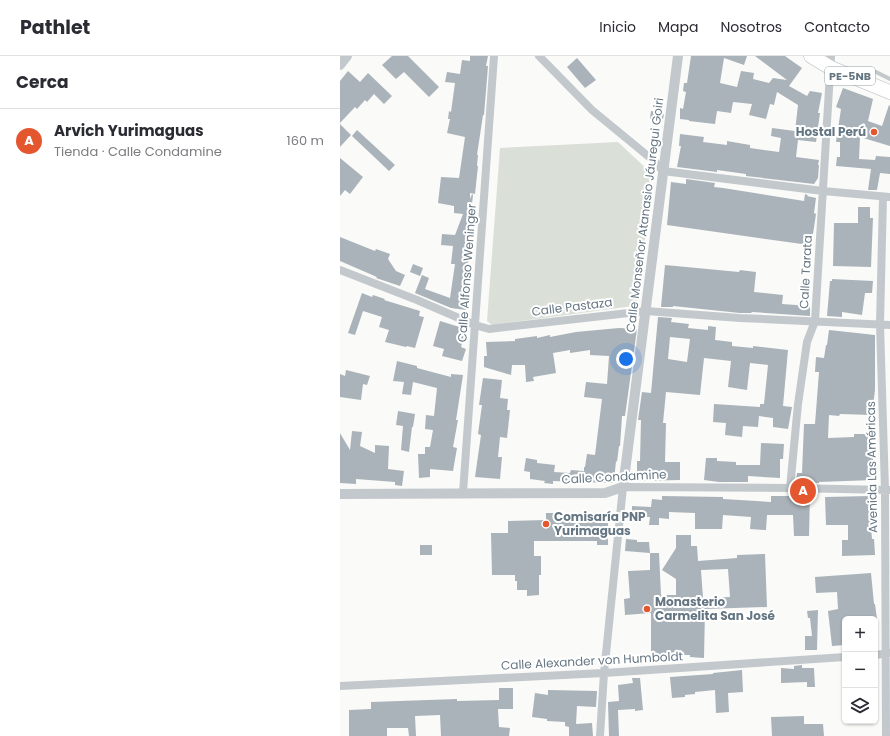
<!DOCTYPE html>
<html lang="es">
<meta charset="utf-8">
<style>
:root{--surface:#fff;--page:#f2f2f3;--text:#2b2b33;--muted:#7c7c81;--line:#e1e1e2;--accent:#e4572e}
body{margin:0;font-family:Poppins,sans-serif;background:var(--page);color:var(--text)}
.controls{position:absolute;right:12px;bottom:12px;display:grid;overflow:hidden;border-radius:6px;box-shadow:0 1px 3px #0004}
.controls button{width:36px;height:36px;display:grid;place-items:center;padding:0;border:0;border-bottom:1px solid var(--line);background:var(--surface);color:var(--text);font:20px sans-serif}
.you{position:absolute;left:286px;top:303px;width:14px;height:14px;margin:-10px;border:3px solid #fff;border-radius:50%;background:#1a73e8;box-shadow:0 0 0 6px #1a73e833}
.badge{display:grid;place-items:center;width:26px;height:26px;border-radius:50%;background:var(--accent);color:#fff;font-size:13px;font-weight:700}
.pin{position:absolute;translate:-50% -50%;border:2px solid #fff;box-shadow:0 1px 4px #0006}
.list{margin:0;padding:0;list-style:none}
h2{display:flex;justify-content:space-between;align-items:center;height:52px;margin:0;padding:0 16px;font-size:17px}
h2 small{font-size:13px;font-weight:400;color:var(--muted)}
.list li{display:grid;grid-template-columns:26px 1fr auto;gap:12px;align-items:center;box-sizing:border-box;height:64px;padding:0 16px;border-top:1px solid var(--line)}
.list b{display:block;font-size:15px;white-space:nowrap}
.list p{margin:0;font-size:13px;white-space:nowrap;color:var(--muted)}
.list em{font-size:13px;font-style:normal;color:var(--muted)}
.icon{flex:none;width:22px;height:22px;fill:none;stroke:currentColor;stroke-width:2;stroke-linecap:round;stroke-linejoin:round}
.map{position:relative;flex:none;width:550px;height:680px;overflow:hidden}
header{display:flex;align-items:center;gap:24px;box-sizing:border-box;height:56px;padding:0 20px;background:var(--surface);border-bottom:1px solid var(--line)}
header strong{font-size:19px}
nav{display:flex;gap:22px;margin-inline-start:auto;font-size:14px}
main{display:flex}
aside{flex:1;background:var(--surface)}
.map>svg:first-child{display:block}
.green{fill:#dadfd7}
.building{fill:#aab3b9;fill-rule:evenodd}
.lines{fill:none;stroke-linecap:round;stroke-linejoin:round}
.trunk-casing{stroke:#b4b9bd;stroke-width:15}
.service{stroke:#c3c8cc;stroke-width:4}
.minor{stroke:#c3c8cc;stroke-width:8}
.tertiary{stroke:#c3c8cc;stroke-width:10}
.trunk{stroke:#fff;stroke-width:14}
.poi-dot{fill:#e4572e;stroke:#fff;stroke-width:1.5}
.labels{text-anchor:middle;stroke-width:4;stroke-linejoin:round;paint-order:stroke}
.shield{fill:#fff;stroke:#939fa8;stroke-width:1}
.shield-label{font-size:11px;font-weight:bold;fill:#657683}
.poi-label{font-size:12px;font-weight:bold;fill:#657683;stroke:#fff;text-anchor:start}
.street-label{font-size:12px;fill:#657683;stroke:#fff}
</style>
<header>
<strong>Pathlet</strong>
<nav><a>Inicio</a><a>Mapa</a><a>Nosotros</a><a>Contacto</a></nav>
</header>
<main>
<aside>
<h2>Cerca<small></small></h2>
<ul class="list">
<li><span class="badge">A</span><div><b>Arvich Yurimaguas</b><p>Tienda · Calle Condamine</p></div><em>160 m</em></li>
</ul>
</aside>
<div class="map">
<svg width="550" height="680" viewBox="0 0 550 680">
<rect width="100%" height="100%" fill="#fafaf8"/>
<path class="green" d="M278,86L310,116L312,124L298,243L293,250L152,269L147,265L160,92Z"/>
<path class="building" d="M52,0H68L99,31L89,41L64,16L56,23L42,9Z
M130,0H148L146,10H148L144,59H143L137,99H138L137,110H138L135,138L130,137V143L132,138L133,139L127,191H129L127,229H128L126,241H128L126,254L111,252L75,237L82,219L89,222L85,233L110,242L115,208H111L113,190L101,189L102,178L115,179L123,158L114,157V150L98,147L101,121L119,122L125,81L107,77L110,63H108L109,55L111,56L115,27L105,26L107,16L120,18L122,4L130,5Z
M351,0H407L404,9L384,2L380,27L397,31L401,15L414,17L413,23L429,27L433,22L447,24L415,0H445L462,12L449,30L467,40L470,35L482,37L478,57H480L476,86L458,84L456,101L479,104L478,109H479L478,122L474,128L406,120V118L377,114V116L337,111L341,90H339L340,78L364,81L363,86L387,89V85L410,89V92L439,96L441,82L431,80L432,72L455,75L458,49L437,36L434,49L430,48L426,63L409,59L412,48L393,46L391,57L377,55L375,68L349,65V64L340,63V52L343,53L346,36L343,35L344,27H347Z
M237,2L256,24L245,32L227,11Z
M8,15L20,26L28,17L52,40L44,48L34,38L27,46L25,44L17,53L15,51L0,67V25Z
M503,32L533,43L528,65L542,70L549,49L550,50V90L520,81L519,103L535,104L536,100L550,101V118L540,117L537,134H528L531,113L496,110L497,101H500V86H496L501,53L496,51Z
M311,55L324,58L323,63H310Z
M0,68L11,79L0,91Z
M17,74L55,109L49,115L12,80Z
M0,102L23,121L10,138L5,134L0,140Z
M346,123L375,127L374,131L383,132L464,145L465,138L468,139L467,140L476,142L474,157L476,158L473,178H471L469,189L327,169L331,126L346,128Z
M518,151H530V162H533L531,211L493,210L494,167H518Z
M0,181L35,195L36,193L50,198L48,203L56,215L65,219L60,230L36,222L37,221L0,205Z
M73,208L83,212L80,220L70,216Z
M325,209L399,216L400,214L416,216L414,236L443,239L442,248L470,250V260L412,256L411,257H400L333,250V251H321Z
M492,223L533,225L532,237H525L522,259L502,256V261L487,260L490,225H492Z
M22,237L32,241L33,239L45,243L44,244L80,255L79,260L84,261L75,292L67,290L66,291L45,286L49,274L39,271L42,261L23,255L15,279L8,277Z
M318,261L332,262L331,266L349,268L348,272L368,274V270L376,271L375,284L392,286V290L413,292V290L448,294L443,350L452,351L448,373L433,371V362L419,360L418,371L403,370L402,381L385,379L386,367L373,366L374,348L420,351V348H424L428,309L410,307L407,334L388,331L391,305L364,302L360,339L326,336L323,367H326L325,406H340V424L297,425V405H300L301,364H298L302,336L311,337ZM330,281L350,283L347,306L328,303Z
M100,265L126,273L121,291L126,293L122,305L102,300L104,293L93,290Z
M279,272L297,273L285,360H282L280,390H279L277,406L276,405L274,425H272V427L213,425V428L204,427L205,425L190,423V416L184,415L186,402L197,404V407L215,409L214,416L230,417L231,414L244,415V411H245L247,398L255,399L262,343L244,341L246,326L267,328L269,300L250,299V294L230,297V294L213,297L216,317L193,321L194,325L186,326L185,309H172L171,319L144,311V300H147L146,286L175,285V283L197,280V282L210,279V281L236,276Z
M489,274L535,279V334L532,359L500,358L499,360L489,359L488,382L514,381V378H533V424L479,426V427H456L457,417H462L464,368H475L479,316H475L476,301L484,302L486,289H487Z
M57,305L77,310V312L111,321V318L123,319L116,364H118L113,391L117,392L113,415L90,413V421L79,422L78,398H85V391H90L93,374L85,373L86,359L94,360L97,332L73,326L71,339L62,338L64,326L53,325Z
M6,314L30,320L27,329L23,328L21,344L0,341V318L5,320Z
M143,322L162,324L160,342L168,343L167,354H170L167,382L160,381L158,401H162L160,423L135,421L141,379L138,378L142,349H139Z
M58,355L75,358L73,371H72L69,396L61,394L63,370L56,369Z
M12,375L22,376L20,390L35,397V389L49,390L48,413L64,415L62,430L55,429V426L16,423V428L0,427V377L10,394Z
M421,387L444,388L443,403H440V422L408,420V426H379L364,424L366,402H377V405L396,406V409H420Z
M455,438H470L469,480H454L453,459H427L426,474L410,473L411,461L383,459L382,473H355V457L329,456V463L319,462V469H309L310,461H292V450L311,451L312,443L322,444V440L383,441V443L431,446V440H455Z
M531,440V471L532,483H534L535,499L502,500V484H508V469H486L485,441Z
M206,457H223V464L257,465V467H268V489H257V485H194V500H201V519H199V539L187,540V534H177V525H175V519H152L151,477H168V465L206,464Z
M336,479H351V490H357L358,505L397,502V499L425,498L427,551L365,553L364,602L350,601V599H311V557L285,559L284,543L290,542L288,515L310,514V497L285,495L286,483L297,484V486H309L310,497H319L321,539H336V523L322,514L336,492ZM388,513L390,541L363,542L361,514Z
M80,489H92V499H80Z
M531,517L534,548H535L537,563H504L505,570V589L492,590L488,555L498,553L497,536L476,537L475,521Z
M478,554L477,594H465V580H472L470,562H468L467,555Z
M462,609V612H474L475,631H467V626L441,627V612L454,613V610Z
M402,614L403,636L388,637L389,656L376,657L375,634L355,636V638L345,639V641L332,642L330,621L373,618V617Z
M292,622H300L303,654L295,655V653L278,654L279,680H269L268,646L279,645L278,629L293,627Z
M159,632H173V653H158L159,671L170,672L169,680H101L100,659L75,660L76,680H69L68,672H47V680H9V654L31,653V646L117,643V645L159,644Z
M208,634L257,635L256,651L237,650L236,668L252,667L253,680H229V671L225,670V666L207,665V663L192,661L195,637L208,639Z
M464,660V668H483L484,680H432L431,661Z"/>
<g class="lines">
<defs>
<path id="trunk" d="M471,0L491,12L550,36"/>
</defs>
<use href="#trunk" class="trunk-casing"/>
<path class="service" d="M521,21L532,14L550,23"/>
<path class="minor" d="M199,0L252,54L314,105L323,115L483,135L550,141
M543,141L540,268L545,434L546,680
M0,214L77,244L135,269L149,273L306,255L400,262L550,269
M450,432L458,348L467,286L475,265L491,0
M123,437L154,0
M535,599L550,597
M0,630L264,617L505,601
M260,680L264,617L283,431L450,432L549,434"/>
<path class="tertiary" d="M0,9L7,0
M0,438L265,437L283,431L338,0"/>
<use href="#trunk" class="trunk"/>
</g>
<g class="poi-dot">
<circle cx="534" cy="76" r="4"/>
<circle cx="206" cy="468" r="4"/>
<circle cx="307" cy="553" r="4"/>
</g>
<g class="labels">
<rect class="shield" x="485" y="11" width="50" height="18" rx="3"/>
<g class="shield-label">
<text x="510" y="24">PE-5NB</text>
</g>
<g class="poi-label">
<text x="526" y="80" text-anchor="end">Hostal Perú</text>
<text x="214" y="465">Comisaría PNP<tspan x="214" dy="14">Yurimaguas</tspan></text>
<text x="315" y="550">Monasterio<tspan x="315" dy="14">Carmelita San José</tspan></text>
</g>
<g class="street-label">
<text transform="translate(305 159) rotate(-83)" y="4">Calle Monseñor Atanasio Jáuregui Goiri</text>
<text transform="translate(466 216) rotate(-87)" y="4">Calle Tarata</text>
<text transform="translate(127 217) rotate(-86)" y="4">Calle Alfonso Weninger</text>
<text transform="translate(232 251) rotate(-7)" y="4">Calle Pastaza</text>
<text transform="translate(532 411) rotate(-91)" y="4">Avenida Las Américas</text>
<text transform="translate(274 421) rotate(-3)" y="4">Calle Condamine</text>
<text transform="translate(252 605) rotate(-3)" y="4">Calle Alexander von Humboldt</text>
</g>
</g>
</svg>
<div class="controls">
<button>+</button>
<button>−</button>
<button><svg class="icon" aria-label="layers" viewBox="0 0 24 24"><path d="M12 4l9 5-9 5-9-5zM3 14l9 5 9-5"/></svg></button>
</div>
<div class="you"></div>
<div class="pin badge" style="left:463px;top:435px">A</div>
</div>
</main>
